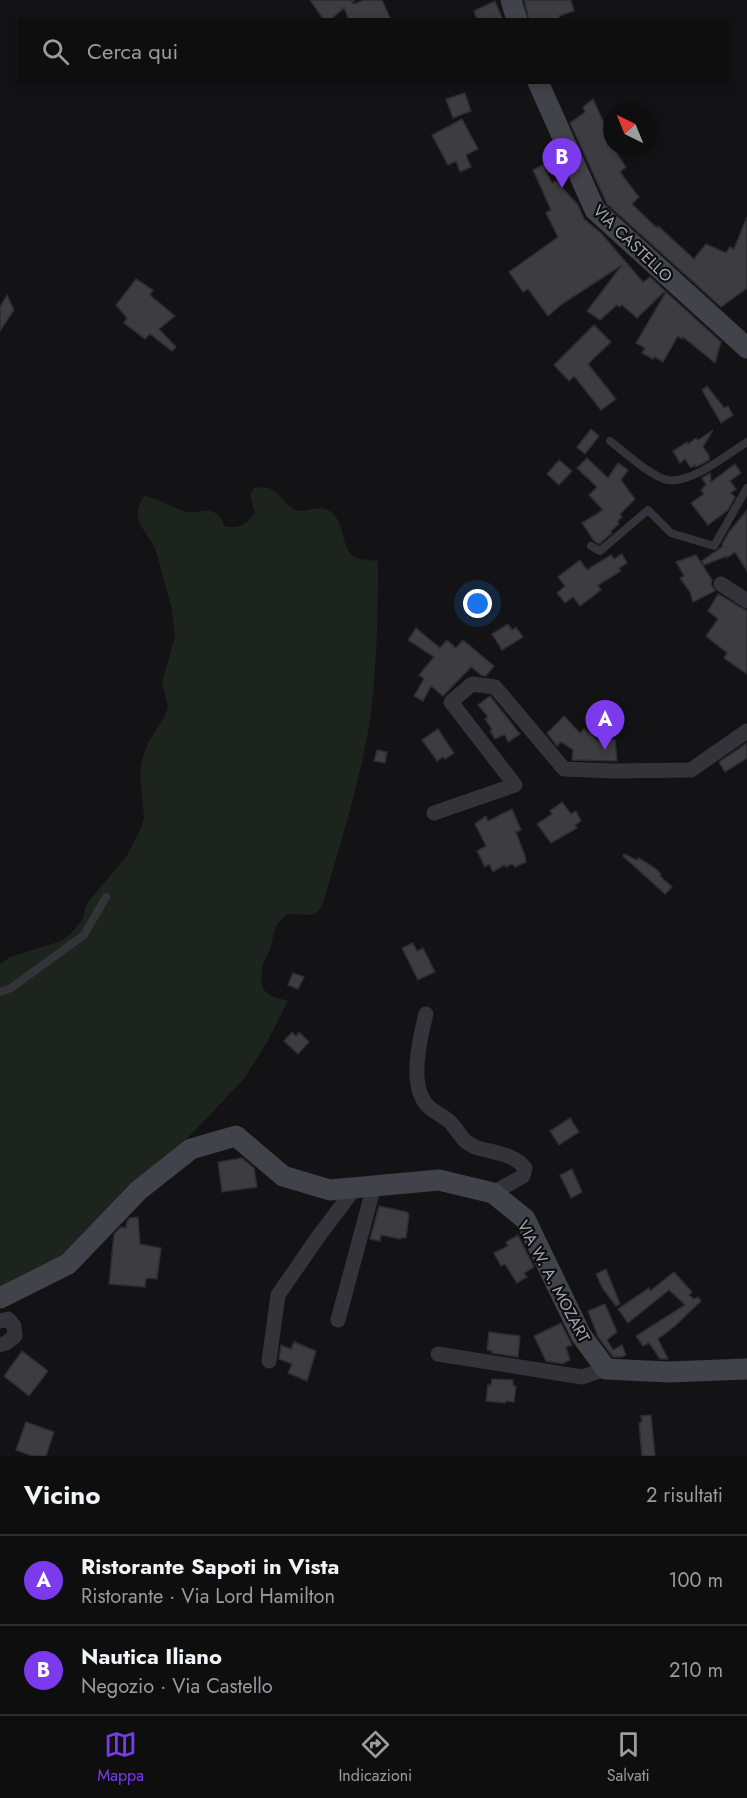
<!DOCTYPE html>
<html lang="it">
<meta charset="utf-8">
<style>
:root{--surface:#0e0e0f;--page:#171718;--text:#f1f3f6;--muted:#9b9c9e;--line:#2e2e2f;--accent:#7c3aed}
body{margin:0;font-family:Jost,sans-serif;background:var(--page);color:var(--text)}
.compass{position:absolute;left:603px;top:102px;width:54px;height:54px;border-radius:50%;background:var(--surface);box-shadow:0 3px 9px #0003;rotate:317deg}
.you{position:absolute;left:478px;top:604px;width:21px;height:21px;margin:-15px;border:4px solid #fff;border-radius:50%;background:#1a73e8;box-shadow:0 0 0 9px #1a73e833}
.badge{display:grid;place-items:center;width:39px;height:39px;border-radius:50%;background:var(--accent);color:#fff;font-size:20px;font-weight:700}
.pin{position:absolute;translate:-50% -50px;filter:drop-shadow(0 2px 3px #0008)}
.pin::after{content:'';position:absolute;top:32px;width:21px;height:18px;background:inherit;clip-path:polygon(0 0,100% 0,50% 100%)}
.list{margin:0;padding:0;list-style:none}
h2{display:flex;justify-content:space-between;align-items:center;height:78px;margin:0;padding:0 24px;font-size:26px}
h2 small{font-size:20px;font-weight:400;color:var(--muted)}
.list li{display:grid;grid-template-columns:39px 1fr auto;gap:18px;align-items:center;box-sizing:border-box;height:90px;padding:0 24px;border-top:2px solid var(--line)}
.list b{display:block;font-size:22px;white-space:nowrap}
.list p{margin:0;font-size:20px;white-space:nowrap;color:var(--muted)}
.list em{font-size:20px;font-style:normal;color:var(--muted)}
.icon{flex:none;width:33px;height:33px;fill:none;stroke:currentColor;stroke-width:2;stroke-linecap:round;stroke-linejoin:round}
.map{position:relative;flex:none;width:747px;height:1456px;overflow:hidden}
.search{position:absolute;background:var(--surface);box-shadow:0 3px 9px #0003;left:18px;right:18px;top:18px;height:66px;display:flex;align-items:center;gap:15px;box-sizing:border-box;padding:0 21px;border-radius:0px;color:var(--muted);font-size:22px}
.sheet{height:258px;background:var(--surface)}
nav{display:flex;justify-content:space-around;align-items:center;box-sizing:border-box;height:84px;border-top:2px solid var(--line);background:var(--surface);font-size:16px;color:var(--muted)}
nav a{display:grid;justify-items:center;gap:3px}
nav .on{color:var(--accent)}
.map>svg:first-child{display:block}
.green{fill:#1d241e}
.building{fill:#3c3c41;stroke:#2d2c30;stroke-width:1.5}
.lines{fill:none;stroke-linecap:round;stroke-linejoin:round}
.lane{stroke:#333339;stroke-width:8}
.street{stroke:#333339;stroke-width:15}
.secondary{stroke:#41424a;stroke-width:21}
.labels{text-anchor:middle;stroke-width:4.5;stroke-linejoin:round;paint-order:stroke}
.street-label{font-size:16px;fill:#a3a6b5;stroke:#0e0e0f}
</style>
<div class="map">
<svg width="747" height="1456" viewBox="0 0 747 1456">
<rect width="100%" height="100%" fill="#131214"/>
<path class="green" d="M263,487C279,489 280,499 292,508C303,516 316,504 328,510C348,520 338,554 360,559C365,560 372,560 378,561C378,613 377,674 369,726C359,786 340,845 323,903C317,921 303,913 288,914L276,925L270,949L263,964L261,981L264,990L271,996L288,1001L267,1042L244,1079L181,1145L83,1239L55,1261L0,1290V964L10,957L61,941L69,935L82,921L87,903L126,857L142,826L144,817L140,775L141,765L146,747L165,715L168,707L162,682L175,637L172,610L156,551C147,528 128,523 144,496C160,498 174,510 189,512C198,513 205,509 213,512C220,514 222,520 224,526C238,530 247,524 255,513L250,495L254,488Z"/>
<path class="building" d="M310,0H355L352,2L354,4L364,0H382L391,20H349L344,8L330,20H324Z
M524,0H571L574,11L559,16L561,20H529Z
M495,1L503,20H477L474,11Z
M465,93L471,111L453,118L446,99Z
M593,99L604,123L608,146L611,144L626,167L620,172L639,197L632,204L657,228L658,226L694,259L706,244L726,253L730,247L734,249L747,217V288L721,307L607,204L570,123L585,112L583,107Z
M462,119L478,149L466,155L471,167L460,172L456,161L448,165L432,135Z
M543,165L552,183L556,181L578,205L584,219L601,233L643,282L650,277L665,291L637,318L622,305L620,307L617,305L600,320L587,311L622,265L562,304L548,316L528,289L523,292L509,272L558,237L546,213L551,210L533,170Z
M136,279L153,290L150,295L175,316L159,329L176,347L172,351L150,334L145,339L124,323L127,318L116,305Z
M666,292L721,342L715,363L683,337L682,339L678,336L663,362L655,357L653,359L642,353L645,348L636,343Z
M7,295L14,310L0,331V307Z
M594,325L611,342L588,364L616,399L601,410L574,376L569,381L554,365Z
M707,386L724,408L728,406L733,415L721,423L702,390Z
M591,429L599,436L585,454L577,447Z
M713,430L703,447L709,455V460L696,467L695,465L691,468L685,459L680,463L673,451L687,442L688,444L696,438L698,440Z
M587,458L608,478L618,463L628,470L621,480L635,499L620,514L622,517L618,521L619,524L611,531L612,533L599,544L594,541L582,523L603,510L589,495L597,487L577,468Z
M559,460L572,471L559,485L547,474Z
M735,464L741,473L730,481L736,489L731,493L735,497L728,510L708,525L691,503L704,494L701,490L706,485L702,478L710,473L711,482Z
M747,510V571L735,552L727,558V556L704,565L702,561L723,546L722,544L729,532Z
M622,554L627,563L619,568L621,571L598,585L601,590L580,606L573,597L565,603L557,593L565,586L558,577L580,560L587,570L611,555L614,559Z
M696,555L712,580L711,584L715,591L693,602L690,592L680,578L684,576L676,562Z
M718,594L747,611V674L724,658L727,653L706,636L718,619L708,611Z
M508,624L512,630L516,627L523,637L502,650L492,634Z
M416,628L440,648L447,640L456,648L463,640L494,666L486,676L481,675L471,667L443,696L431,686L423,701L414,696L424,679L419,675L434,657L408,640Z
M490,696L520,734L508,742L505,734L495,739L490,731L492,729L485,719L488,717L478,705Z
M564,716L580,733L584,729L599,742L605,738L615,740L617,761L572,760L573,750L561,742L557,746L547,733Z
M438,729L454,753L445,759L443,757L437,761L422,740Z
M747,743V758L725,772L719,762Z
M377,750L387,752L385,763L374,761Z
M562,802L571,814L576,811L581,821L575,825L577,828L551,843L537,824L552,814L550,811Z
M512,809L521,830L516,832L525,856L526,862L515,867L512,864L506,867L504,865L493,872L489,864L485,867L477,851L486,846L475,824L486,816L488,821Z
M624,854L637,860L639,858L655,868L661,874L660,876L672,887L665,894L623,856Z
M413,943L417,951L423,948L435,972L418,980L402,948Z
M293,973L304,977L298,989L288,985Z
M292,1032L296,1036L299,1032L309,1042L298,1054L284,1041Z
M570,1118L579,1132L559,1145L550,1131Z
M242,1158L254,1168L257,1187L222,1192L218,1162Z
M572,1169L582,1192L571,1198L560,1175Z
M379,1206L407,1212L409,1215L406,1238H401L400,1239L381,1235L380,1241L370,1239Z
M138,1217L140,1244L161,1248L157,1279L146,1278L145,1287L109,1284L114,1234L121,1227L126,1228L127,1221L130,1218Z
M518,1235L534,1267L524,1273L527,1277L517,1283L505,1264L501,1266L494,1253L508,1246L506,1242Z
M606,1269L620,1304L616,1306L603,1289L596,1274Z
M674,1272L692,1292L689,1295L694,1299L698,1297L701,1301L675,1326L658,1339L668,1359H660L649,1343L643,1346L636,1336L685,1305L669,1290L628,1323L618,1309L649,1288L650,1291Z
M605,1304L617,1332L607,1340L613,1350L622,1345L626,1355L621,1357H613L598,1337L588,1311Z
M561,1323L572,1345L566,1347L570,1360L562,1364L546,1361L534,1336Z
M489,1332L520,1336L518,1357L492,1353V1351L487,1350Z
M294,1342L316,1351L307,1381L288,1373L292,1364L279,1359L281,1345L291,1349Z
M22,1351L48,1371L29,1396L4,1376Z
M492,1379L513,1380V1385L516,1386L514,1402L506,1401L505,1403L486,1401L488,1384L491,1385Z
M651,1415L655,1456H642L639,1423L642,1422L641,1416Z
M26,1422L54,1432L46,1456H32L16,1450Z"/>
<g class="lines">
<path class="lane" d="M610,441C625,452 651,477 668,480C691,484 728,454 747,442
M591,546L600,551L648,510L671,533L714,546L747,488
M0,992L11,988L84,935L106,897"/>
<path class="street" d="M721,584L747,601
M434,813L515,785L451,702L472,684L495,687L564,769L613,771L691,770L747,731
M426,1014C420,1038 407,1089 430,1108C437,1114 446,1117 452,1124C460,1134 463,1142 475,1147C493,1153 513,1153 525,1168L523,1176L493,1193
M338,1320L374,1186
M0,1321L8,1319L14,1326L15,1336L6,1343L0,1345
M438,1354L582,1377L606,1369
M269,1361L278,1295L318,1237L355,1188"/>
<path class="secondary" d="M511,0L517,20
M538,82L595,210L747,348
M0,1298L68,1264L139,1190L191,1149L236,1136L283,1176L330,1190L439,1180L493,1193L525,1219L581,1335L606,1369L668,1372L747,1369"/>
</g>
<g class="labels">
<g class="street-label">
<text transform="translate(633 243) rotate(44)" y="6">VIA CASTELLO</text>
<text transform="translate(554 1281) rotate(62)" y="6">VIA W. A. MOZART</text>
</g>
</g>
</svg>
<svg class="compass" viewBox="-18 -18 36 36"><path d="M0-13l5 13h-10z" fill="#e53935"/><path d="M0 13l5-13h-10z" fill="#9b9c9e"/></svg>
<div class="you"></div>
<div class="pin badge" style="left:605px;top:750px">A</div>
<div class="pin badge" style="left:562px;top:188px">B</div>
<div class="search"><svg class="icon" aria-label="search" viewBox="0 0 24 24"><circle cx="10" cy="10" r="6"/><path d="M15 15l6 6"/></svg>Cerca qui</div>
</div>
<section class="sheet">
<h2>Vicino<small>2 risultati</small></h2>
<ul class="list">
<li><span class="badge">A</span><div><b>Ristorante Sapoti in Vista</b><p>Ristorante · Via Lord Hamilton</p></div><em>100 m</em></li>
<li><span class="badge">B</span><div><b>Nautica Iliano</b><p>Negozio · Via Castello</p></div><em>210 m</em></li>
</ul>
</section>
<nav>
<a class="on"><svg class="icon" aria-label="map" viewBox="0 0 24 24"><path d="M3 6l6-2 6 2 6-2v14l-6 2-6-2-6 2zM9 4v14M15 6v14"/></svg>Mappa</a>
<a><svg class="icon" aria-label="directions" viewBox="0 0 24 24"><path d="M12 3l9 9-9 9-9-9zM9 14v-3h6M13 9l2 2-2 2"/></svg>Indicazioni</a>
<a><svg class="icon" aria-label="saved" viewBox="0 0 24 24"><path d="M7 4h10v16l-5-4-5 4z"/></svg>Salvati</a>
</nav>
